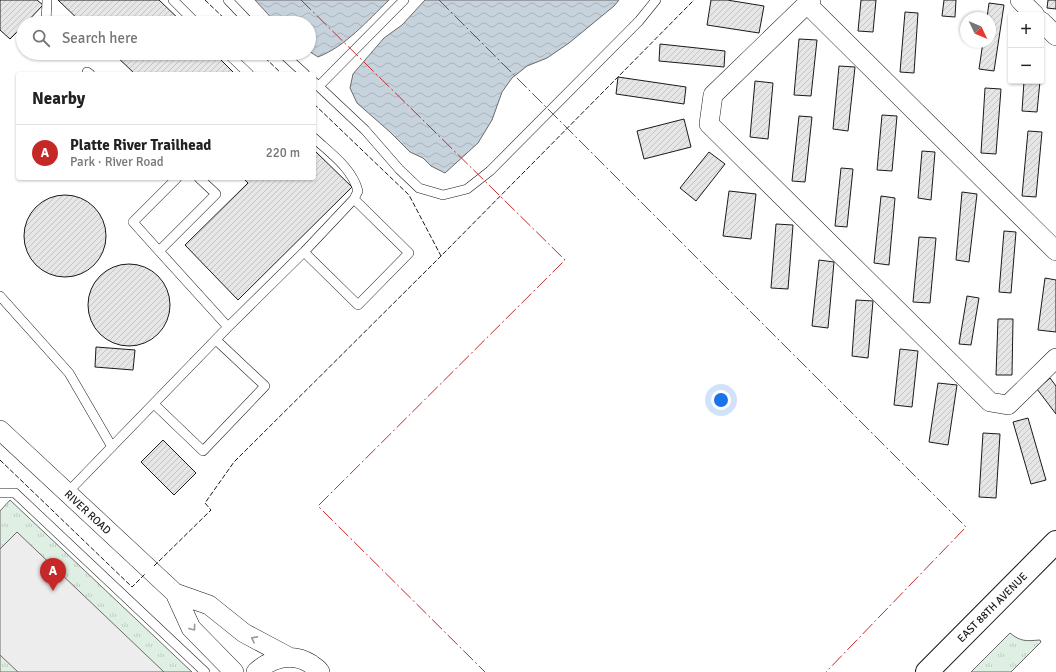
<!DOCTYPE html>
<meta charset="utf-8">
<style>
:root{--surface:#fff;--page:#f2f2f2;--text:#222;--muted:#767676;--line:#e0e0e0;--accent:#c62828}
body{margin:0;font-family:Signika,sans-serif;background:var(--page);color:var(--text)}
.controls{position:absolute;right:12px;top:12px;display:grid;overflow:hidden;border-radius:4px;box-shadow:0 1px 3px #0004}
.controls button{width:36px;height:36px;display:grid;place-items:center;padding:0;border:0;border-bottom:1px solid var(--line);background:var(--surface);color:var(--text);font:20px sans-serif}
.compass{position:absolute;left:960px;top:12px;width:36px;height:36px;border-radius:50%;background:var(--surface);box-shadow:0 1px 3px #0004;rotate:134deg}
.you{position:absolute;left:721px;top:400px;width:14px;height:14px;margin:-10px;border:3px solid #fff;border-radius:50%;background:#1a73e8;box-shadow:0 0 0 6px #1a73e833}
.badge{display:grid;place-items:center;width:26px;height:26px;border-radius:50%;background:var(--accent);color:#fff;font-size:13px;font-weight:700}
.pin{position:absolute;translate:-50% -33px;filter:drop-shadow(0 1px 2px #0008)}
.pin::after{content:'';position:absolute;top:21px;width:14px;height:12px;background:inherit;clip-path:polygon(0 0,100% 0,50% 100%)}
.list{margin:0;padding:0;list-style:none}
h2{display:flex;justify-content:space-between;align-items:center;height:52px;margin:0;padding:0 16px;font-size:17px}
h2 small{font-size:13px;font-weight:400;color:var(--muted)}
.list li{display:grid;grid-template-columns:26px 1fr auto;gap:12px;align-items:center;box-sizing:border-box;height:56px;padding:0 16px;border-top:1px solid var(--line)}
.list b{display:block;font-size:15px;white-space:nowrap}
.list p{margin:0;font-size:13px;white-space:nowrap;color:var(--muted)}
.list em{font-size:13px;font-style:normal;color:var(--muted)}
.icon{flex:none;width:22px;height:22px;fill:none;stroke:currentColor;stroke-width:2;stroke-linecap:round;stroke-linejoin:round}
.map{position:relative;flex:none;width:1056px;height:672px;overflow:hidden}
.search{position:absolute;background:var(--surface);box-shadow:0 1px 3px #0004;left:16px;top:16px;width:300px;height:44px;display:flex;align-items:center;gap:10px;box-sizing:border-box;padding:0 14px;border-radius:22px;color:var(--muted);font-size:15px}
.panel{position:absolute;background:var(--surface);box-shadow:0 1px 3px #0004;left:16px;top:72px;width:300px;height:108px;border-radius:4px}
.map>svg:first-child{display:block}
.grass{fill:url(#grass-tufts);stroke:#6a6a6a}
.parking{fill:#ededed;stroke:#6a6a6a}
.water{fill:url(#water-waves);stroke:#6a6a6a}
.building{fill:url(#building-hatch);stroke:#1a1a1a}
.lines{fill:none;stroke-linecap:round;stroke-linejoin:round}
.service-casing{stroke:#1a1a1a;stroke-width:10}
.minor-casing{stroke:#1a1a1a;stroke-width:20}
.secondary-casing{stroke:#1a1a1a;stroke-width:24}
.service{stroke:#fff;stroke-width:9}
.minor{stroke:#fff;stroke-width:19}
.secondary{stroke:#fff;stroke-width:22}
.fence{stroke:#1a1a1a;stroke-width:1;stroke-dasharray:5 2;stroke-linecap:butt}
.power{stroke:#c62828;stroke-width:1;stroke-dasharray:14 3 2 3;stroke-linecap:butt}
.oneway{stroke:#989898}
.labels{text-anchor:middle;stroke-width:3;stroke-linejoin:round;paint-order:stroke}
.street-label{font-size:11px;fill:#1a1a1a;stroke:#fff}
</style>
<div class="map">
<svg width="1056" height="672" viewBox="0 0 1056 672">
<defs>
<pattern id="grass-tufts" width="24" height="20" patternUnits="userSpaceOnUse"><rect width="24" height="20" fill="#e0efe3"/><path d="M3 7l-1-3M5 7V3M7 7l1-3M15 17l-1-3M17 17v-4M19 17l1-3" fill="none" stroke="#c0ccc2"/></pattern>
<pattern id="water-waves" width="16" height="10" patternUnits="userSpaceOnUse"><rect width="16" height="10" fill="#c6d2dc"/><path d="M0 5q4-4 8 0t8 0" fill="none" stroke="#aab4bc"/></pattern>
<pattern id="building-hatch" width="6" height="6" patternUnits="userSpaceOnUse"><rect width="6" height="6" fill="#e6e6e6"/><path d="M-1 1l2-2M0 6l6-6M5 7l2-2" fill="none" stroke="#c5c5c5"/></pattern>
</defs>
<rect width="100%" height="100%" fill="#fff"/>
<path class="grass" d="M10,500L192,672H0V511Z
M1010,633C1021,642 1026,641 1040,640L1041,642L1011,672H971Z"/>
<path class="parking" d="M17,532L164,672H18L0,655V549Z"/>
<path class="water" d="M255,0H389C367,21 346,46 318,57L309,51V23H276Z
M425,0H619L614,6L569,43L547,58L527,66L512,78L502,92L492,120L478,143L445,173L431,166L423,158L410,152L390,132L357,103L350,88L353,74L384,38L402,25Z"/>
<path class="building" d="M0,0H37L43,5L26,23H23V26L10,39L0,30Z
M58,0H159L183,23H82Z
M711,0H727L764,6L759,33L707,25Z
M861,0H876L873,32L858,31Z
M944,0H956L955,17L942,16Z
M1048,0H1056V9L1047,8Z
M989,3L1004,5L994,71L979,69L983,42H990V18H987Z
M905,12L918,13L914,73L900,72Z
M799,39L817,40L811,96L794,95Z
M660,44L725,51L724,67L659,61Z
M1041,46H1043L1041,66Z
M113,53H214L235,74H135Z
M839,66L855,67L848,131L833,129Z
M618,77L686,87L684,104L616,94Z
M755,81L773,83L768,139L750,137Z
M1024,81H1040L1037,112L1022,111Z
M985,88L1001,89L996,154L981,153Z
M882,115L897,116L892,171L877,170Z
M799,116L812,117L805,182L792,181Z
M684,119L691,147L644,159L637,131Z
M1028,131L1042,132L1036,197L1022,196Z
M314,150L352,187L238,300L185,245L248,183L243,178H314Z
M922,151L935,152L931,200L918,198Z
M709,152L725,164L696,201L680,188Z
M841,168L853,169L847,227L835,226Z
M729,191L756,194L751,239L723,236Z
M962,192L977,194L969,262L956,260Z
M24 236a41 41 0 1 1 82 0a41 41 0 1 1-82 0Z
M881,196L895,198L889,265L874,263Z
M776,224L793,225L788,289L771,288Z
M1004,231L1016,232L1011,293L999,292Z
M919,237L936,238L930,303L913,302Z
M819,260L834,262L828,328L812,326Z
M88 305a41 41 0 1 1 82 0a41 41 0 1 1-82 0Z
M1045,278L1056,280V332L1038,330Z
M967,296L979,298L971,345L959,344Z
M856,300L873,301L868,358L852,356Z
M998,319H1013L1012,375H996Z
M96,347L135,350L133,370L95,367Z
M900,349L918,351L912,407L894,405Z
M1050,378L1056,386V414L1037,389Z
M938,383L957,385L948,445L929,442Z
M1028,418L1046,480L1031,484L1013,422Z
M983,433L1000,434L996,498L979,497Z
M163,440L196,473L174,495L141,462Z"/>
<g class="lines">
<defs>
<path id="service" d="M173,0L196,23
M228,0L250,23
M46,23L47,0
M227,53L249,74
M282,53L305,74
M87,72L90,74
M314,82L365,130L399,169L419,188L443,195L467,189L490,171L639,21L656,0
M319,86L404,0
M314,138C330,153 352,168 358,191L354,199
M199,178L216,194L159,251L228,327
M159,251L133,222L177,178
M0,296L69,373L112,447
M154,404L203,451L265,386L216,340
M0,493H15L205,672
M67,493L228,327L304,252L354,199L409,253L358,305L304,252"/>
<path id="minor" d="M811,0L713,95L709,124L990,402L1008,405L1056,358
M1020,0L1035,15
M807,4L1056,251
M1041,21L1056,36
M0,430L175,593L209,605L244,633L289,657
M175,593L191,628L234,672
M256,672C271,658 292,652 311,664C314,667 318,668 320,672"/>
<path id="secondary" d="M927,672L1056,542"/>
</defs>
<use href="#service" class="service-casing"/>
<use href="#minor" class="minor-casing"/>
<use href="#secondary" class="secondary-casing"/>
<use href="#service" class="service"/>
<use href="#minor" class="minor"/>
<use href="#secondary" class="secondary"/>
<path class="fence" d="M205,0L229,23
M260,53L282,74
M314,104L409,195L441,256
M0,460L132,587L145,574
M154,566L211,510L205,503L234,462L441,256L694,0"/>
<path class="power" d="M301,0L565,260L318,506L485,672
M439,0L966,527L826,672"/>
</g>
<defs><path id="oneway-chevron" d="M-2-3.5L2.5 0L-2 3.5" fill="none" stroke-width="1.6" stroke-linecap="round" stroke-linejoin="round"/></defs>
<g class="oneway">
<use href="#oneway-chevron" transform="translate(193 628) rotate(54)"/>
<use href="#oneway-chevron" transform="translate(254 639) rotate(-152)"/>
</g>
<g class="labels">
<g class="street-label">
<text transform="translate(88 512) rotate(43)" y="4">RIVER ROAD</text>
<text transform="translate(992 607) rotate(-45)" y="4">EAST 88TH AVENUE</text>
</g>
</g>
</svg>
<div class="controls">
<button>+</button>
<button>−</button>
</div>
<svg class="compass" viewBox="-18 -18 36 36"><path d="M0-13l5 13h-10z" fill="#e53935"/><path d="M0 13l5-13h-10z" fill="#767676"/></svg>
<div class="you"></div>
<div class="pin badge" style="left:53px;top:591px">A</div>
<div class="search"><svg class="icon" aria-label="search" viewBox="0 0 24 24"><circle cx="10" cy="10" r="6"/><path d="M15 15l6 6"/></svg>Search here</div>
<section class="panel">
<h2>Nearby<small></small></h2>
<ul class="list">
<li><span class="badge">A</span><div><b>Platte River Trailhead</b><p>Park · River Road</p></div><em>220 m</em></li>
</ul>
</section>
</div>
